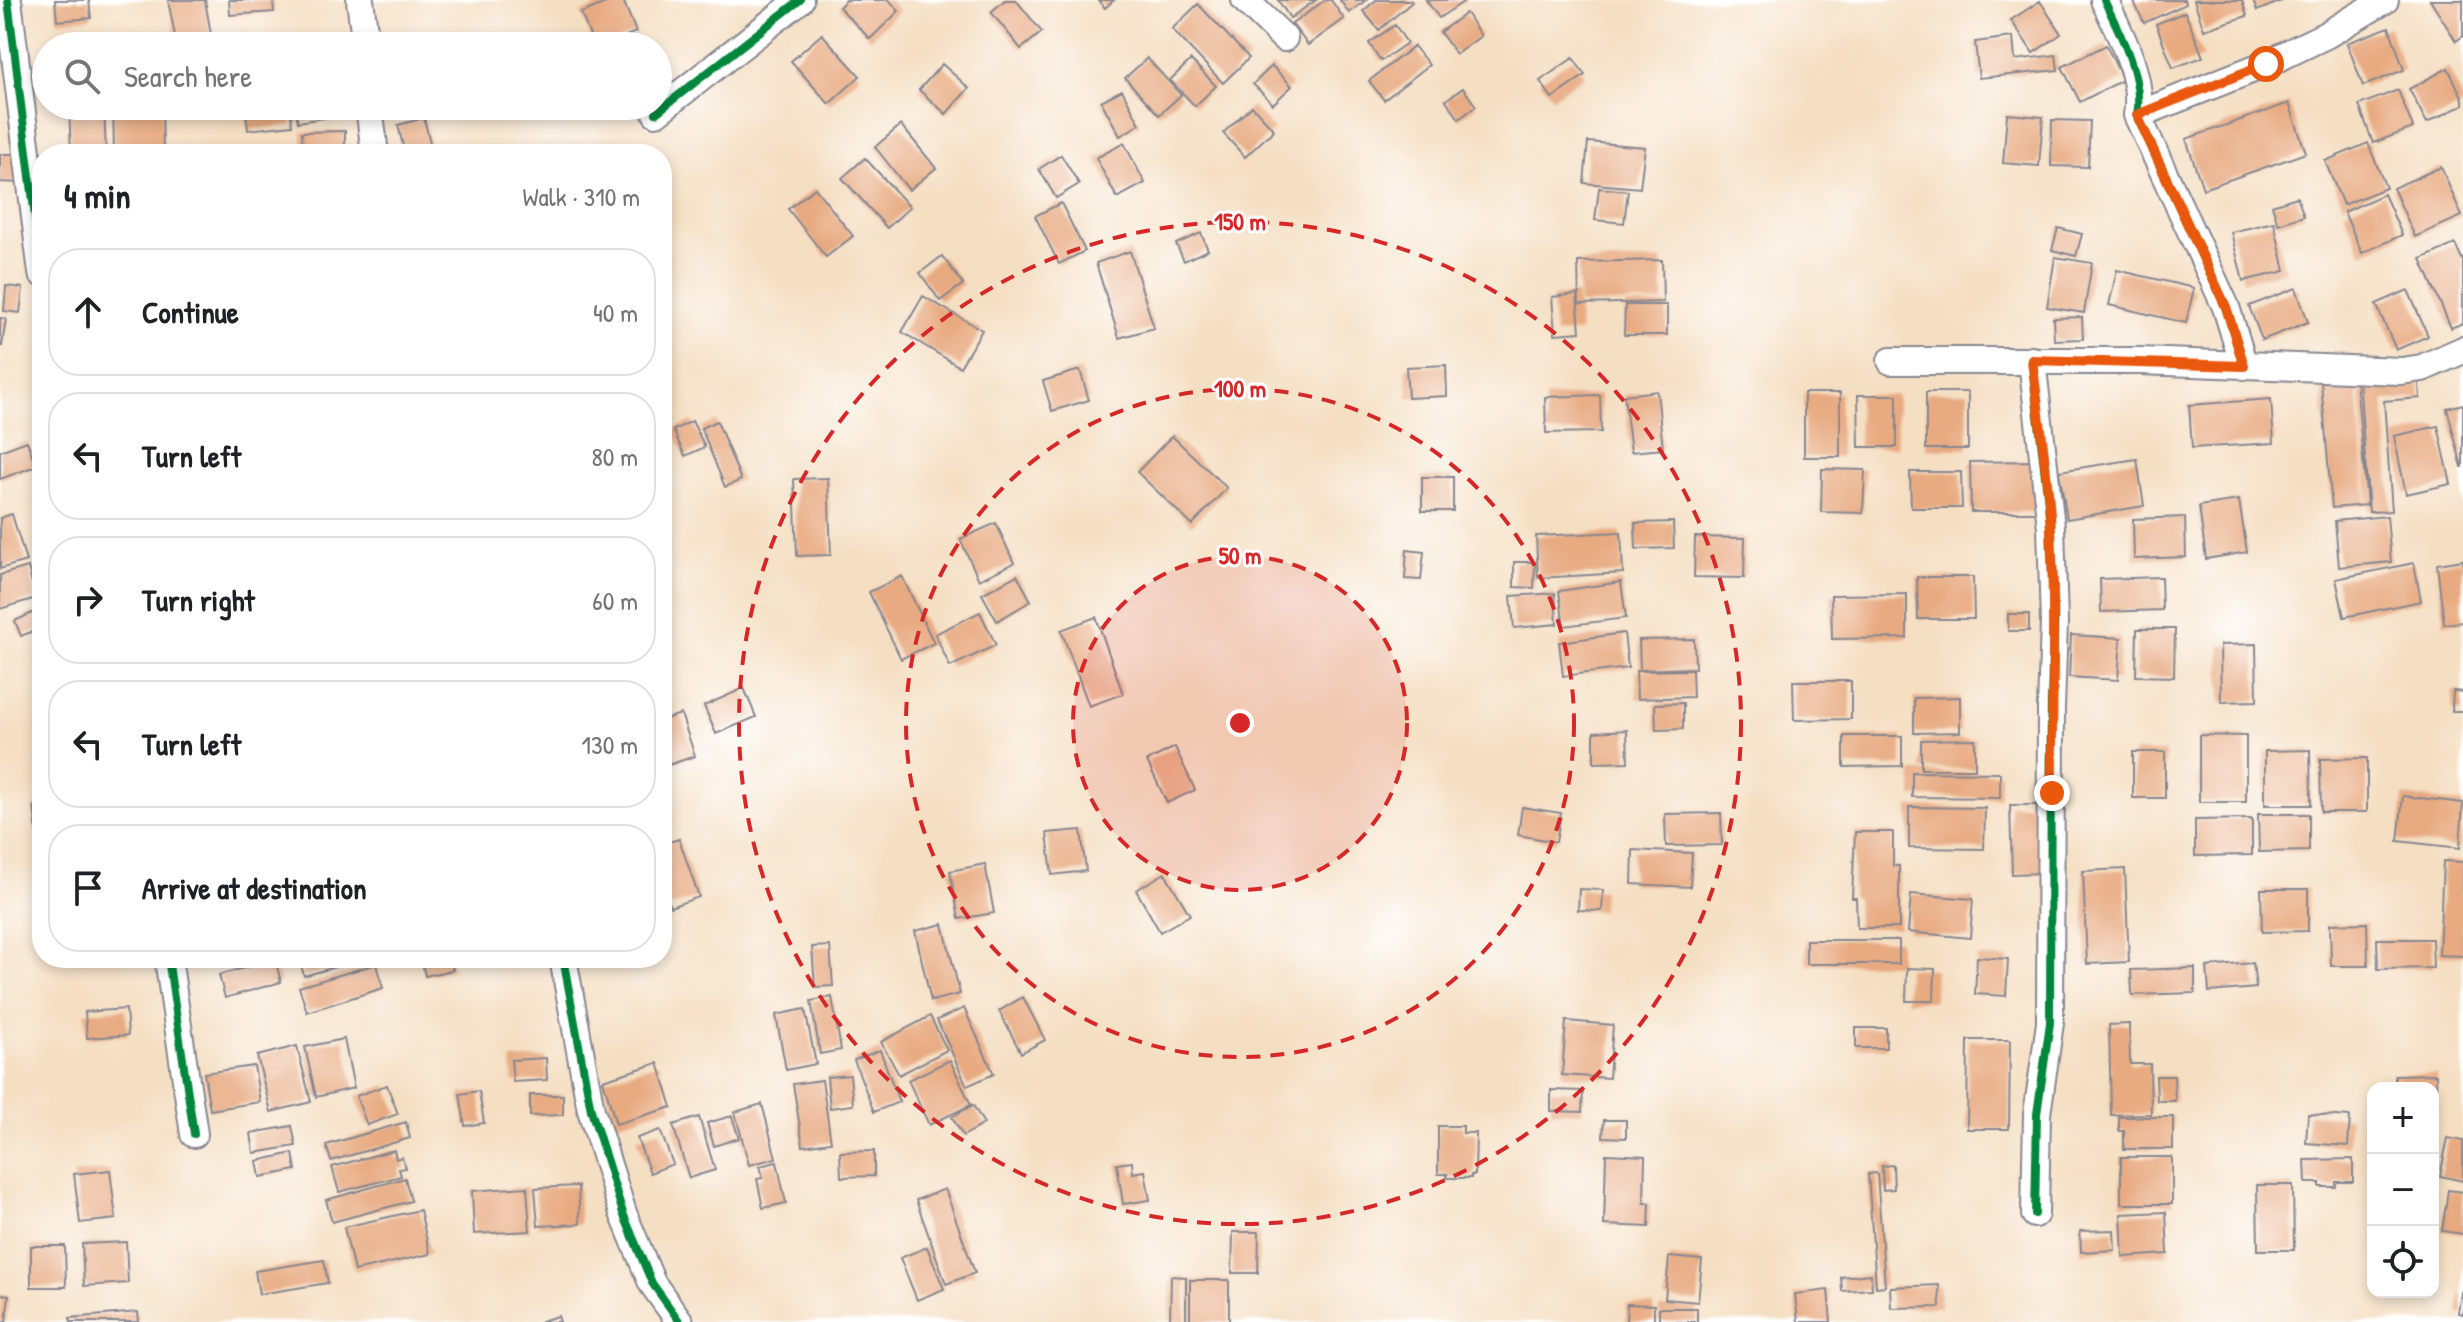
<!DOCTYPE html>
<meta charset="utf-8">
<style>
:root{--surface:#fff;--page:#f6f6f6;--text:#202124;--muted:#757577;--line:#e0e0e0}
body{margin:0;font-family:"Patrick Hand",sans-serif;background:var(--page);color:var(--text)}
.controls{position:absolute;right:24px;bottom:24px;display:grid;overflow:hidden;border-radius:16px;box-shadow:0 4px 12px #0003}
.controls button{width:72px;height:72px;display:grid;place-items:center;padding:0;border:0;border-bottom:2px solid var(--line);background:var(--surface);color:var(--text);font:40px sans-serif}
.stop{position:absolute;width:24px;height:24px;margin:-18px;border:6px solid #ea580c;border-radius:50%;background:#fff}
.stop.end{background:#ea580c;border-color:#fff;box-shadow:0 2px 8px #0008}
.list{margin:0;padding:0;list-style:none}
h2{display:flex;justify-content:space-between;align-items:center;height:104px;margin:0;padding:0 32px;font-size:34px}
h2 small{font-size:26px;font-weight:400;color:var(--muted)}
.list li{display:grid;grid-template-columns:52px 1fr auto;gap:24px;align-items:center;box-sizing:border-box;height:128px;margin:0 16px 16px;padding:0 16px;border:2px solid var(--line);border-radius:32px}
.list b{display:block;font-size:30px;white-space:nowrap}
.list em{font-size:26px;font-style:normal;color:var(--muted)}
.icon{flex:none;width:44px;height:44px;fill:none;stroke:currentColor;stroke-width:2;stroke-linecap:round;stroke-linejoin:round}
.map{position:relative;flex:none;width:2463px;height:1322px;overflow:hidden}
.search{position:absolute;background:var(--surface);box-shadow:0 4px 12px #0003;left:32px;top:32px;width:640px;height:88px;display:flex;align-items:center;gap:20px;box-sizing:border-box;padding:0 28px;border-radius:44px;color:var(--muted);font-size:30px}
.panel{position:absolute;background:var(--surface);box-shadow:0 4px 12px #0003;left:32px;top:144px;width:640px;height:824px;border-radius:32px}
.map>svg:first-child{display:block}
.building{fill:#e8aa81}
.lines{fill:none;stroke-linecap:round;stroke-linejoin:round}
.street-casing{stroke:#888790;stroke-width:30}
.street{stroke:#fff;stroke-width:26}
.cycleway-casing{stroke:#fff;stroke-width:13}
.cycleway{stroke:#00873e;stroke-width:8}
.route{stroke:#ea580c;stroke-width:10}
.ring{fill:none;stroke:#d62828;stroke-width:4;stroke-dasharray:14 10}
.centre{fill:#d62828;stroke:#fff;stroke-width:4}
.ring-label{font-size:24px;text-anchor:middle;font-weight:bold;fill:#d62828;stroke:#fff;stroke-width:6;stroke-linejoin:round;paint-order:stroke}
</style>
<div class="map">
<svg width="2463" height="1322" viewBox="0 0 2463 1322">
<rect width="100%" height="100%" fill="#fff"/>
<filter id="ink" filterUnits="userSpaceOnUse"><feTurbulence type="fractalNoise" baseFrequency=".0125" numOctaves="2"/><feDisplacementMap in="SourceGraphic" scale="16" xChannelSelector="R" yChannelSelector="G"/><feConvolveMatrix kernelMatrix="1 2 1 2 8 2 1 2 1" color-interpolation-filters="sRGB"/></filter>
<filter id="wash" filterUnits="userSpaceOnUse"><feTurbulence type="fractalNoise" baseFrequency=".006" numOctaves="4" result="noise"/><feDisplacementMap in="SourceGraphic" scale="32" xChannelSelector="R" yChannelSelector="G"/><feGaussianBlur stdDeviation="1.8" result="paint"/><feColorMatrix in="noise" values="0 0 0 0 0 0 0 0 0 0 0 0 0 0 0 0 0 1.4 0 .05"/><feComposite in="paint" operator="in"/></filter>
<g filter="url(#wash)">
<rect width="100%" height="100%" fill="#f5dfc3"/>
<g id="blocks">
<path class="building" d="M55,0H89L91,18L57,21Z
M168,0H205L213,46H177Z
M229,0H273L274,12L230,15Z
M613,0H623L636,32L602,46H594L581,13Z
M846,0H889L899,11L870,39L839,7Z
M1005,0H1016L1042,32L1021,49L991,12Z
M1098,0H1114L1105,8Z
M1278,0H1316L1290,18Z
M1325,0H1331L1344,19L1308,45L1292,24Z
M1340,0H1366L1349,13Z
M1376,0H1410L1412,2L1379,30L1363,11Z
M1426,0H1466L1439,18Z
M2133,0H2184L2186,4L2144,23Z
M2194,0H2242L2247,16L2204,30Z
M2253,0H2284L2257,11Z
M2430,0H2463V36L2456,41Z
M2040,1L2061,34L2033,53L2011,20Z
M1198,4L1249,58L1223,83L1172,29Z
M2185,12L2203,57L2173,68L2156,24Z
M1466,13L1481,36L1456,54L1440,32Z
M1395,25L1407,43L1381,61L1369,43Z
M2389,27L2404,70L2363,86L2347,43Z
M822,34L860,76L829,104L791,61Z
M148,37V46H112V39Z
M2013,37L2015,60L2056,55L2058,70L1979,78L1975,42Z
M2106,45L2123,80L2080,102L2062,67Z
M1414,46L1429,65L1384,100L1369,81Z
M1147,58L1181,95L1159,115L1125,78Z
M1573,58L1585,75L1552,98L1540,81Z
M1191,60L1216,86L1195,106L1170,80Z
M942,64L969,88L946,114L919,90Z
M1272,66L1292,86L1273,104L1253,84Z
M2448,68L2463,99V105L2427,123L2409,89Z
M1463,88L1476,106L1459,119L1446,100Z
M1122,90L1140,124L1120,136L1101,101Z
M2398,90L2413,128L2373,143L2359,105Z
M2289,103L2306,153L2203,189L2186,139Z
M69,106H104L106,154H71Z
M113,106H162L163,150L114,151Z
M245,106H290L292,125L248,130Z
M295,106H348L349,114L298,122Z
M1252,106L1274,130L1245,157L1223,133Z
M2007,114L2043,117L2039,166L2003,163Z
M424,118L431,147L405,154L398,125Z
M2052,120L2090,121L2088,167L2051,166Z
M901,125L936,168L909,190L875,147Z
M345,131V154H303L302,132Z
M1588,142L1645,147L1640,188L1584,183Z
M1124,143L1145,183L1117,198L1096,158Z
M2368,143L2386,188L2343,205L2325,161Z
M0,154H22L20,183L0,182Z
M1061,155L1079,184L1056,198L1039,169Z
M865,158L910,207L887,228L842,178Z
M2441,167L2462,216L2415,237L2393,188Z
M815,188L853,236L826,257L788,209Z
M1599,188L1628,191L1624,223L1595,220Z
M2384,194L2402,235L2362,253L2344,212Z
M2297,197L2304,216L2278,224L2272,205Z
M1061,203L1085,251L1059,264L1035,216Z
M2274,222L2285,271L2243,281L2231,232Z
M2058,228L2082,234L2076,256L2052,250Z
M1201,233L1208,250L1184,261L1176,244Z
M2455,244L2463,261V323L2451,328L2421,259Z
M1130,251L1154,328L1119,338L1096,263Z
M942,256L963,284L940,301L920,273Z
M2055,257L2092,263L2084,313L2047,307Z
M1662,260L1663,302L1579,304L1578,262Z
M2117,270L2194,288L2186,323L2109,305Z
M6,286L23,288L20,313L4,311Z
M2296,288L2308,322L2262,340L2249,306Z
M2408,290L2428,336L2396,350L2376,304Z
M1577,294L1580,332L1555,334L1552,297Z
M923,296L982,330L960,367L902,332Z
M1625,305H1667V335H1624Z
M2082,317L2083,339L2054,340L2053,318Z
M0,318L6,319L2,346H0Z
M1446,365L1447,396L1408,398L1406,367Z
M1080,370L1089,400L1052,411L1043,381Z
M2418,375L2420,398L2384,401L2392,511L2369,512L2359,379Z
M2356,379L2367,505L2332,508L2321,382Z
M1657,391L1663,449L1631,452L1624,395Z
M1926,392H1968V449H1926Z
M1804,393H1840V457H1804Z
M1600,395L1601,432L1546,433L1545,397Z
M1858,395H1897V447H1859Z
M2271,399L2274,443L2192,448L2189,405Z
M2463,404V467H2462L2447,408Z
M692,421L705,447L685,456L673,430Z
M717,421L741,480L725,487L701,428Z
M2438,426L2451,484L2406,494L2394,436Z
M1172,436L1227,488L1192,525L1137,472Z
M27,441L36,466L0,479V451Z
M2137,459L2144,506L2067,519L2059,471Z
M2037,461V512H1971L1970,462Z
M1822,469L1865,470L1863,513L1821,512Z
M1910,472H1961L1962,508H1911Z
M1422,477H1453V511H1422Z
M828,478L831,555L797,556L794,479Z
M2239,500L2247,552L2206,559L2199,506Z
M12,514L26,561L0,569V518Z
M2387,516L2391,562L2339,567L2335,521Z
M2185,517L2186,557L2134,559L2133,519Z
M1673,522L1674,548L1636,549L1635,523Z
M996,523L1014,563L979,580L960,539Z
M1621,532L1623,573L1538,578L1536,536Z
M1695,537L1745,538L1744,578L1694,577Z
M1407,550L1424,552L1421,580L1405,579Z
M2463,560V622L2444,624L2437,564Z
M1514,562H1535L1534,588L1514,587Z
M2414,563L2421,601L2344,617L2336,579Z
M28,567L36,598L0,609V575Z
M1017,575L1031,601L997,621L982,594Z
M902,576L934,643L901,659L869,592Z
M1917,577H1973L1974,619H1918Z
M2161,577L2162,610L2101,612L2100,579Z
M1621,582L1626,618L1564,626L1559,591Z
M1555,593L1557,624L1514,628L1511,596Z
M1907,594V638L1832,639L1831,595Z
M34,612L41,628L21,636L15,621Z
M980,612L996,645L950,667L935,634Z
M2008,614H2029V631H2008Z
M1096,617L1123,694L1089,706L1061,630Z
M2137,629H2175L2174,677L2136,676Z
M1624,633L1628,668L1563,676L1559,642Z
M2071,635L2121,638L2118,680L2069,677Z
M1694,639L1695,668L1640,670L1639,640Z
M2256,644L2257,701L2221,702L2220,645Z
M1692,670L1693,697L1637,699L1636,671Z
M1793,681H1851V719L1794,720Z
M744,688L756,717L716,734L704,706Z
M2453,691L2463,692V711H2452Z
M1960,697V732L1914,733V698Z
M1683,703V729L1656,730L1655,704Z
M681,714L695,756L662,767V720Z
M1627,730L1628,762L1594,763V732Z
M2199,735L2246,736V802H2199Z
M1844,736H1902V766L1844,767Z
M1975,739V769H1921V740Z
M1175,747L1195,790L1167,803L1147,761Z
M2310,750L2311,805H2265V751Z
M2133,752H2165V798H2133Z
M2367,758V812H2321L2320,759Z
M1912,772L2000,773V798L1912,797Z
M2403,796L2463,803L2460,848L2398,841Z
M42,805V833H37L34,806Z
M2010,805H2042L2044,873L2012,874Z
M1522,807L1561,813L1556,842L1518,835Z
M1909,807L1985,808L1984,849L1909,848Z
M1721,813L1722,845L1666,846L1665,814Z
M2258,814H2309V851L2259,852Z
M2252,819V855L2195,856V820Z
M1081,830L1086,871L1052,875L1047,833Z
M1855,832H1893V866H1899V928H1857L1856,898H1852Z
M679,839L699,897L670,907L662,885V844Z
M1633,850L1692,853L1690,887L1632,884Z
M2443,861L2463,862V956L2439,955Z
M985,864L994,913L959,919L950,871Z
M2125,869L2129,962L2087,964L2083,871Z
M1165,873L1190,915L1160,932L1136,890Z
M1579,889L1603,890L1602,911L1578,910Z
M2261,889H2308V931L2262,932Z
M1911,894L1973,899L1970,938L1908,932Z
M2367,923L2368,966H2331L2330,924Z
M943,924L960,994L931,1001L915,931Z
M2377,939H2432L2433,968L2378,969Z
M1806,940H1899V964H1806Z
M830,946L833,986L815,987L812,947Z
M1977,957L2008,959L2006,996L1975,994Z
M299,958H363V959L304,976Z
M421,958H450L453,970L425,976Z
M275,959L281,982L225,998L219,975Z
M2253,963L2256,988L2209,992L2207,967Z
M376,964L383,988L307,1012L299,987Z
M1907,968L1935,969L1934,1001H1906Z
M2195,968V993L2132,995L2131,970Z
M832,997L841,1050L820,1054L811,1001Z
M1023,997L1045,1040L1021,1053L999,1011Z
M964,1008L994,1074L967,1086L937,1020Z
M126,1009L128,1035L87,1038L85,1012Z
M805,1009L816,1064L786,1070L776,1015Z
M930,1016L947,1050L899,1075L881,1042Z
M1566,1021L1613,1025L1609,1078L1562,1075Z
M2129,1024L2130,1064H2150L2151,1114L2111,1115L2109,1025Z
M1856,1028H1886V1048H1856Z
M344,1039L354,1088L316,1097L305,1047Z
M1968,1040H2010L2009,1129H1967Z
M297,1046L311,1102L271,1112L257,1056Z
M880,1050L899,1102L874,1112L854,1060Z
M546,1058L547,1080L513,1082L511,1060Z
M950,1060L971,1105L929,1125L908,1080Z
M658,1063L672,1107L616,1124L603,1080Z
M254,1066L260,1102L210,1110L204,1073Z
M2436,1074L2437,1112H2433V1088H2395V1075Z
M850,1075L853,1105L830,1108L827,1077Z
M2156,1076H2174L2175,1101H2157Z
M822,1080L831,1142L803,1146L793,1084Z
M387,1085L398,1114L367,1125L356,1096Z
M1551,1090L1583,1091L1582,1112L1551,1111Z
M479,1091L484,1123L465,1126L460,1094Z
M530,1095H563V1115L530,1116Z
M762,1104L776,1158L749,1165L735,1112Z
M973,1105L984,1124L963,1136L952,1117Z
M2308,1114L2350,1117L2348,1146L2306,1143Z
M732,1116L739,1138L714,1146L707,1123Z
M699,1117L715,1170L689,1178L673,1125Z
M2119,1117H2173V1149H2124V1131H2119Z
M1604,1120H1626V1138L1603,1137Z
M406,1122L410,1138L331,1161L326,1145Z
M292,1126L296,1146L254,1153L251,1133Z
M1438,1126H1463V1133H1476L1475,1175H1471V1178H1447V1174H1438Z
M660,1130L673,1164L650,1173L637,1138Z
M2448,1138L2463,1141V1181L2440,1176Z
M394,1150L396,1159L402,1157L405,1168L399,1169L401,1176L339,1192L332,1167Z
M874,1151V1176L841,1177L840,1152Z
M293,1153L296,1170L260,1177L257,1161Z
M1606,1154L1645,1156L1644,1203H1650L1649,1227L1604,1225Z
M2121,1157H2172V1204H2121Z
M2353,1159V1182H2336V1187H2320V1183H2306L2305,1160Z
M777,1162L786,1203L763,1208L757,1179L763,1178L760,1166Z
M1132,1162L1133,1173L1145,1171L1150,1200L1123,1204L1117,1164Z
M1893,1165L1894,1189L1883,1190L1882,1166Z
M110,1170L116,1219L80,1223L74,1174Z
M1877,1173L1885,1286L1876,1287L1868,1174Z
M405,1178L411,1201L332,1222L326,1200Z
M2257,1185H2293L2294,1250H2258Z
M578,1186L580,1224L538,1226L535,1188Z
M527,1187L530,1231L474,1234L472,1191Z
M945,1189L975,1273L946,1284L916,1200Z
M2448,1190L2463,1192V1234L2442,1231Z
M420,1210L430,1254L354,1271L344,1227Z
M2166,1212L2168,1254L2123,1257L2121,1214Z
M2114,1230L2115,1250L2081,1252L2080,1231Z
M1233,1232H1259L1258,1273H1232Z
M126,1242L128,1283L84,1286L82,1244Z
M31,1246H65L66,1287H31Z
M927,1247L944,1289L917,1300L900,1258Z
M1669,1257L1702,1260L1698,1302L1665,1299Z
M324,1260L328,1283L259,1294L255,1271Z
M1871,1274L1872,1289L1842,1291L1841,1277Z
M1171,1276L1186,1277V1322H1170Z
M1190,1280H1229V1322H1190Z
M1939,1285L1940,1307L1891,1308L1890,1287Z
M1828,1290L1831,1322H1798L1795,1294Z
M2461,1292L2463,1293V1314L2458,1313Z
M0,1294L9,1295L6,1322H0Z
M1627,1304L1654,1305V1322H1626Z
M1659,1308H1697V1322H1659Z
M138,1312L139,1322H71L70,1318Z
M558,1316L560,1322H541V1321Z"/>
</g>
</g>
<g filter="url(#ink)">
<use href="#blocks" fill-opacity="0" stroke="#888790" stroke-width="2"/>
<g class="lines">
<defs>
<path id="street" d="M8,0L42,273
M360,0L366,46
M1245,0L1284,38
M2104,0C2120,33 2144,79 2137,115L2226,307L2244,366
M369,106L375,154
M656,113L800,0
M2137,115L2266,64L2326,35L2385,0
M2032,360L2051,527L2054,623L2051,708L2050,1023L2037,1114L2035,1214
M1891,361H2140L2401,371L2422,368L2463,350
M168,958L194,1134
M563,958L591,1110L623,1213L652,1283L680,1322"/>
</defs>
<use href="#street" class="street-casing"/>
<use href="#street" class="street"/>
<defs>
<path id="cycleway" d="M8,0L42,273
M2104,0C2120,33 2144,79 2137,115L2226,307L2244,366
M656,113L800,0
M2032,360L2051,527L2054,623L2051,708L2050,1023L2037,1114L2035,1214
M168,958L194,1134
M563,958L591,1110L623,1213L652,1283L680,1322"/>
</defs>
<use href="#cycleway" class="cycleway-casing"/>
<use href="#cycleway" class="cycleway"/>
</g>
</g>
<g class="lines" filter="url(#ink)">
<path class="route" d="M2052,793C2051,706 2056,618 2051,531C2048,474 2039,417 2032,360L2244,366L2226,307L2137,115L2266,64"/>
</g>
<circle cx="1240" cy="723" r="167" fill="#d62828" fill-opacity=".12"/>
<g class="ring">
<circle cx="1240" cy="723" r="167"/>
<circle cx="1240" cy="723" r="334"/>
<circle cx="1240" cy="723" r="501"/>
</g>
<circle cx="1240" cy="723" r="12" class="centre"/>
<g class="ring-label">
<text x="1240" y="230">150 m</text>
<text x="1240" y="397">100 m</text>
<text x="1240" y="564">50 m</text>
</g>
</svg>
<div class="controls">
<button>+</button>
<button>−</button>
<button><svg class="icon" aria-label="locate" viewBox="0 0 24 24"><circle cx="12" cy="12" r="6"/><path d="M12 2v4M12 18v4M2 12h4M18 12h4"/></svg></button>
</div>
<div class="stop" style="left:2266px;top:64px"></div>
<div class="stop end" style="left:2052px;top:793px"></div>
<div class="search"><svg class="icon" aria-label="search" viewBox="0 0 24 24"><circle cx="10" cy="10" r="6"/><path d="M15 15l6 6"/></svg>Search here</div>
<section class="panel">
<h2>4 min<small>Walk · 310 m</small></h2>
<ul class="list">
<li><svg class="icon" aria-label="ahead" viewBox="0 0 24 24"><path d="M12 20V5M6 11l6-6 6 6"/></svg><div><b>Continue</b></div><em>40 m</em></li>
<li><svg class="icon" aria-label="left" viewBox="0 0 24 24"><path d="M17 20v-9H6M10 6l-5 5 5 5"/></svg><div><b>Turn left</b></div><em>80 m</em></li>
<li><svg class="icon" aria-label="right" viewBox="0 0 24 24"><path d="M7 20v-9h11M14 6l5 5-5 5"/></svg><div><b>Turn right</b></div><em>60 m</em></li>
<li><svg class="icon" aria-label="left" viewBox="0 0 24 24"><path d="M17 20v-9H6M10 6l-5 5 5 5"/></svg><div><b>Turn left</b></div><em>130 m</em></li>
<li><svg class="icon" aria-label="arrive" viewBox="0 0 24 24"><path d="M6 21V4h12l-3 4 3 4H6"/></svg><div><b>Arrive at destination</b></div></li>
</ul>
</section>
</div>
